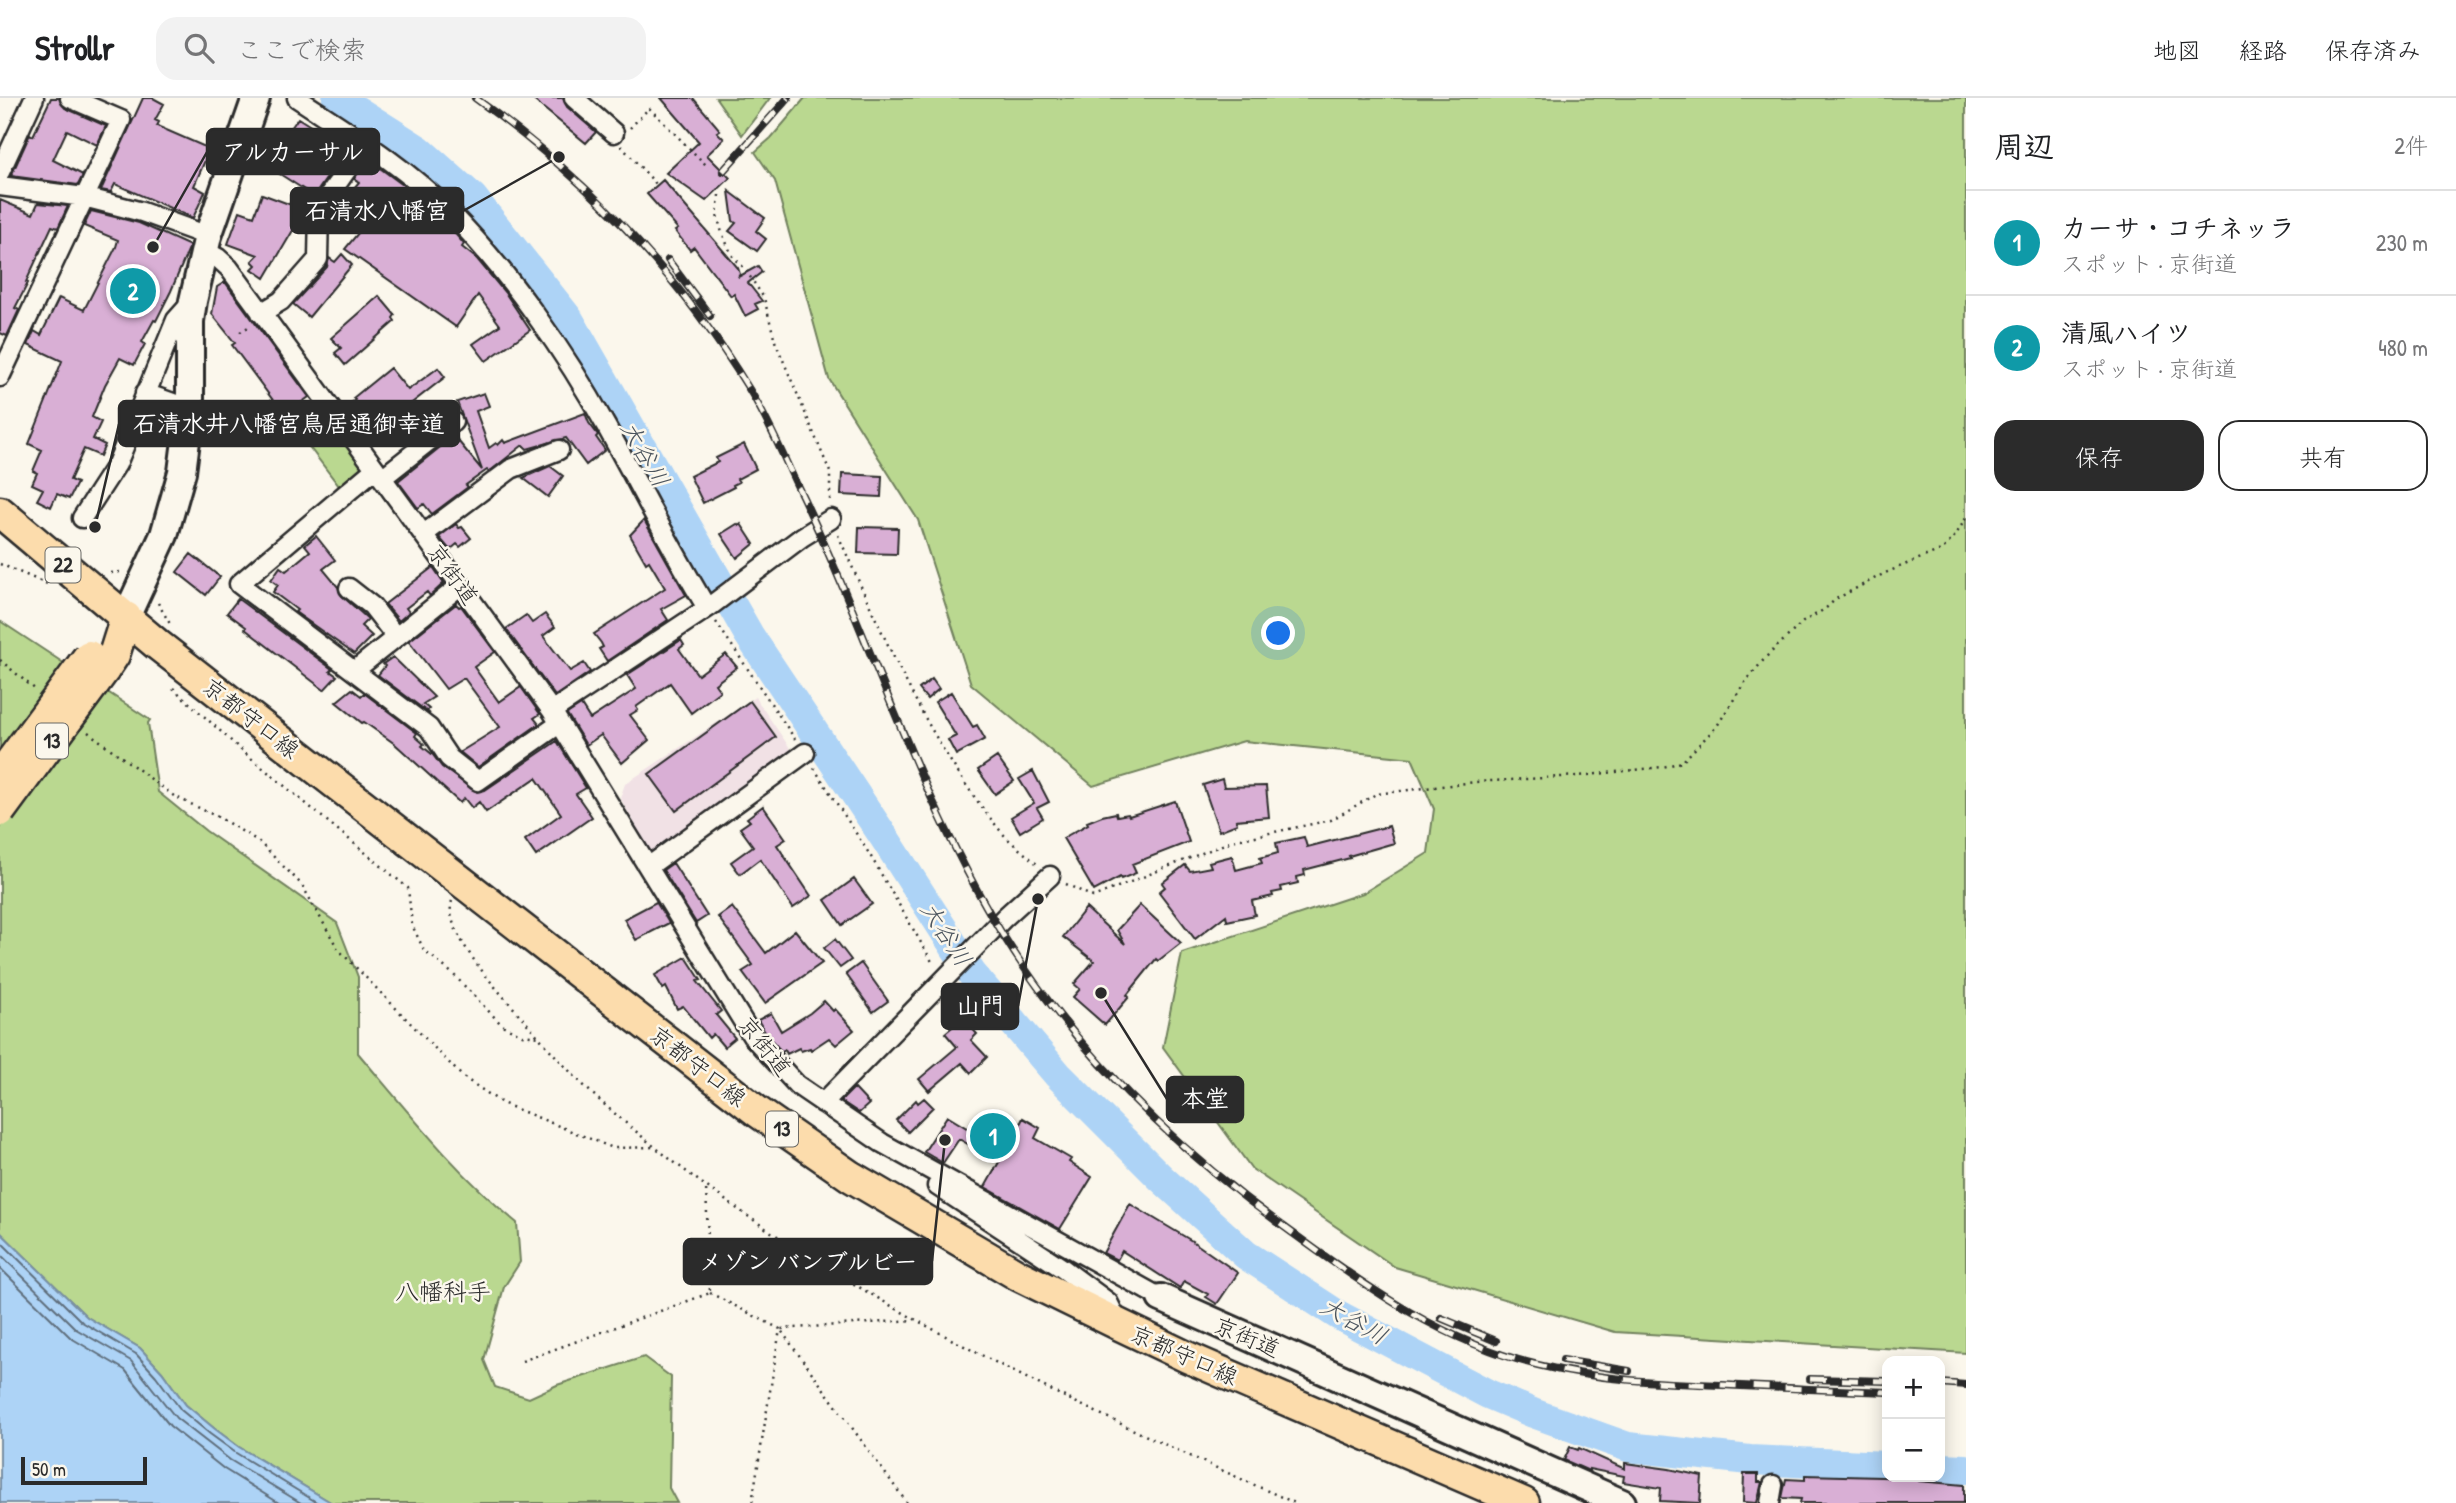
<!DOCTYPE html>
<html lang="ja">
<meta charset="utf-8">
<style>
:root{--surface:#fff;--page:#f2f2f2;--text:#202124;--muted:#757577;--line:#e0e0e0;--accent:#2b2b2b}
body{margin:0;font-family:"Patrick Hand","Klee One",sans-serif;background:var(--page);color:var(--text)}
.controls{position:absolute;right:21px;bottom:21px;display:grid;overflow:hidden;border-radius:14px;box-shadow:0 4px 18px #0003}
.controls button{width:63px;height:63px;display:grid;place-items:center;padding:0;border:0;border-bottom:2px solid var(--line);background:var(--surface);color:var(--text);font:35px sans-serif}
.scale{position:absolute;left:21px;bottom:18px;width:126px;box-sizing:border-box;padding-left:7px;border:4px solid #2b2b2b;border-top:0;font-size:19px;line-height:24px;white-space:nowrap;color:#2b2b2b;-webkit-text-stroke:5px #fbf7ec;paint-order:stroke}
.you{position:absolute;left:1279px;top:536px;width:24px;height:24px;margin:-18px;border:5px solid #fff;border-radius:50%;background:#1a73e8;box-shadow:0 0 0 10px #1a73e833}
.badge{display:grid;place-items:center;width:46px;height:46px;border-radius:50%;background:var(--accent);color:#fff;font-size:23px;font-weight:700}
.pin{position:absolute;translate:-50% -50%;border:4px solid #fff;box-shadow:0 2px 7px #0006}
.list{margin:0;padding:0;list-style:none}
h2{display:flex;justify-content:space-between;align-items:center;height:91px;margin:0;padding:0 28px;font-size:30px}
h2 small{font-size:23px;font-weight:400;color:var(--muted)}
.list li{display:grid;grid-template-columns:46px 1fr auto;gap:21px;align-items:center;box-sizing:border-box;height:105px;padding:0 28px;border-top:2px solid var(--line)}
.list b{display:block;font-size:26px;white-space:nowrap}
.list p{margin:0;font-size:23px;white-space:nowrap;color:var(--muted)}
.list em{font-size:23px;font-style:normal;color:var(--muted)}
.actions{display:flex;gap:14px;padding:21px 28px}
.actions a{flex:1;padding:16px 0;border:2px solid var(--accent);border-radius:21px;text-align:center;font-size:24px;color:var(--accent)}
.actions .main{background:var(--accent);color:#fff}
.icon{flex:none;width:38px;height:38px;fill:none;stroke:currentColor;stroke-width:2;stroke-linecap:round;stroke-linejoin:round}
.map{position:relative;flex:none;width:1966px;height:1405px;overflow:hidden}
header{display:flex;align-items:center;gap:42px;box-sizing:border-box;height:98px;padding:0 35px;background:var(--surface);border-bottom:2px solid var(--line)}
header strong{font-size:33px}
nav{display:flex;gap:38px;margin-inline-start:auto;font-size:24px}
.search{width:490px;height:63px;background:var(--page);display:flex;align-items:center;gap:18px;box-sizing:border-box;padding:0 24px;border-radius:21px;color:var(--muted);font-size:26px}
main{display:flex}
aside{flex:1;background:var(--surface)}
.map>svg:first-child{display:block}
.built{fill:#f1e1e5}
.green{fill:#bad890;stroke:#72825e;stroke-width:2}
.water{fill:#add3f6;stroke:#7990a5;stroke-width:2}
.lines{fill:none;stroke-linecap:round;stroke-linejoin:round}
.shore{stroke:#5f6e7c;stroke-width:2}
.river{stroke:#add3f6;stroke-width:30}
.building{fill:#d9afd5;stroke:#2b2b2b;stroke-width:2}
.street-casing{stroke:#2b2b2b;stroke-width:23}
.secondary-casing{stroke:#2b2b2b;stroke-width:32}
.primary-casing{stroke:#2b2b2b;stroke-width:35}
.path{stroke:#2b2b2b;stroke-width:2.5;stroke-dasharray:2 5;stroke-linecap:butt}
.street{stroke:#fbf7ec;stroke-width:18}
.secondary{stroke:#fbf7ec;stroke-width:26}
.primary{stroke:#fcdcac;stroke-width:30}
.rail-casing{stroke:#2b2b2b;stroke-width:8}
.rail{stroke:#fbf7ec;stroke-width:5;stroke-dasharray:16;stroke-linecap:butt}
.primary-bridge-casing{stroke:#2b2b2b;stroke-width:35;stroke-linecap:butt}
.primary-bridge{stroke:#fcdcac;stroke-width:30}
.labels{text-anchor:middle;stroke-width:5;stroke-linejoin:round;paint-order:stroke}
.shield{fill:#fbf7ec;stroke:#696865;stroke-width:2}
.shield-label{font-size:21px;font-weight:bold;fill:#2b2b2b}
.street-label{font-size:23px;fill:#2b2b2b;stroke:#fbf7ec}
.water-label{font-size:24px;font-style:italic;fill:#4c555e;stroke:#fbf7ec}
.neighbourhood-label{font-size:24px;fill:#2b2b2b;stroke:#fbf7ec}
.leader{fill:none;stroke:#2b2b2b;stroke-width:2.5}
.callout-dot{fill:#2b2b2b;stroke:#fbf7ec;stroke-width:2.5}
.callout{fill:#2b2b2b;stroke:#2b2b2b;stroke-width:2.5}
.callout-label{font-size:24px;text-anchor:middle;font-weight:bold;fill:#fff}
</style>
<header>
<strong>Strollr</strong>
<div class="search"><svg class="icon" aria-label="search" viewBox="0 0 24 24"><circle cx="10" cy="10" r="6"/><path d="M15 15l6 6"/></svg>ここで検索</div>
<nav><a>地図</a><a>経路</a><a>保存済み</a></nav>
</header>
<main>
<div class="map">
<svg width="1966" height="1405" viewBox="0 0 1966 1405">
<rect width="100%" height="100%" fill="#fbf7ec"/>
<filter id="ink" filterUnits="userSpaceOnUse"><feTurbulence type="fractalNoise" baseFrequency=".0143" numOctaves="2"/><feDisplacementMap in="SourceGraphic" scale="14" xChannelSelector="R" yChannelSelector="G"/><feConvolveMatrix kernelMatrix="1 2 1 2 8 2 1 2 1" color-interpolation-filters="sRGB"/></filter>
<g filter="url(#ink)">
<path class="built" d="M755,599L794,656L652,756L620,700L625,686Z"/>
<path class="green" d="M716,0H770L742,37Z
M805,0H1966V1255L1615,1234L1395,1169L1252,1071L1163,949L1182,855L1363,795L1428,755L1434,711L1412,660L1244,643L1093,688L971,586L918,422L829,281L775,83L755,54L771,40Z
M316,306L364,369L339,388L291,325Z
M0,523L150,622L148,625L158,694L206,733L337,825L358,879V955C408,1014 456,1075 517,1125L520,1164L504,1189L484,1262L495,1289L529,1300L557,1287L644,1259L671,1279L669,1390L677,1405H332L239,1349L215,1331L186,1307L162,1274L140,1250L87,1219L0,1134Z"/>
<path class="water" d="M0,1134L87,1219L140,1250L162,1274L186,1307L215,1331L239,1349L332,1405H0Z"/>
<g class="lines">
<path class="shore" d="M0,1143L82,1224L136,1256L156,1278L181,1312L210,1336L236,1355L318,1405
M0,1156L76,1231L131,1263L176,1320L230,1362L301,1405
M0,1170L71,1240L125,1272L170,1328L224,1371L279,1405"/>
<path class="river" d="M337,0L419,52L473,100L568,220L749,537L884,739L972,876L1058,977L1161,1080L1246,1157L1338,1217L1488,1296L1533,1315L1628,1349L1750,1362L1887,1368
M1940,1370L1966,1371"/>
</g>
<path class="building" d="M51,0H59L65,10L106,28L97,47L67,32L53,62L83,77L78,87L11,78L30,36L33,38Z
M143,0H153L164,6L155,22L159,24L157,28L210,51L194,88L205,94L193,120L115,86L111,94L101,92Z
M531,0H563L567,9L596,34L586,45Z
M661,0H693L720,32L717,34L724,41L707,57L730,80L706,103L666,75L699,44Z
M298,20L347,51L314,98L272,71L295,36L289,33Z
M366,64L371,67L373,65L407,90L433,113L431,116L450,130L464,146L462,149L477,161L506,196L530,232L486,263L473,246L500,227L478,197L456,229L345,151L359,134L353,130L373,107L354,90L359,84L354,81Z
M663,82L738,170L740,176L738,179L758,168L762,174L748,185L762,203L755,206L758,211L745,218L734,196L731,198L694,149L690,152L675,133L678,131L647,96Z
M729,93L765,120L756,133L766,141L757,153L729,133L736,125L733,123Z
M262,96L305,112L265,180L252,171L256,167L252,163L258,157L228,146L240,113L254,118Z
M0,102L33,116L38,105L68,108L58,130L52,128L26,184L28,185L15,210L19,212L7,238L0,235Z
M91,113L139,125L190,148L171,193L156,223L154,222L142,244L145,246L134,267L120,260L105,287L92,319L101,324L93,341L105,347L100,358L84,351L70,382L77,385L69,401L57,396L51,409L37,402L43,391L32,386L37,375L33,373L42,352L29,346L62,263L28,247L34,233L41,237L59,200L84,212L116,149L118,142L84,128Z
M342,156L352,167L309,219L293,206L327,169L329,160L335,164Z
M225,184L309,299L284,317L232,247L235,245L212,216L217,189Z
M379,198L395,217L393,220L395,223L345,267L335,255L341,250L331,240Z
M390,270L408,292L438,270L445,279L367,340L345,310L355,302L353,300Z
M484,295L489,308L476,313L489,350L496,345L498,347L503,342L505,345L585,315L589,325L598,337L596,339L605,352L586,367L566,340L527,351L523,347L489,374L487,372L466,387L468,389L432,416L424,406L418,410L398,383L454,338L482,372L457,304Z
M744,346L756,371L737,381L739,384L733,387L734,389L703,405L690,378L718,364L716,360Z
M550,368L563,378L548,399L523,380Z
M842,376L882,378L881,399L841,397Z
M644,422L686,497L661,511L668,522L607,563L599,551L603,549L601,545L594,536L665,490L649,463L646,465L630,437Z
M456,426L459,430L462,429L471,440L460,449L457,446L450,452L439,439Z
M737,426L739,428L741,426L754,446L737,460L721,436Z
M859,429L898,430L897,456L858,455Z
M316,438L335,462L323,471L338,489L342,498L368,521L361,528L372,538L354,556L295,514L297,512L273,494L278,487L271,482L280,469L286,473L310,453L305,447Z
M191,456L220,479L206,497L177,474Z
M433,469L444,485L430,498L427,494L406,510L409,514L399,523L385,506Z
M238,501L332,571L330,573L337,578L324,592L245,531L246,529L227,515Z
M456,506L459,509L461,508L495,554L474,569L499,604L521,589L540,616L534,620L539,626L478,669L460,654L500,629L464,580L446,591L409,543Z
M545,516L555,529L543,538L570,573L584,565L590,574L555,598L506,531L526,517L532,525Z
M681,542L684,547L679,551L698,577L726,556L737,569L715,586L720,593L691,615L670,585L636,609L638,612L630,617L649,642L622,665L601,637L586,647L567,616L581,607L590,621L636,591L627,577Z
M393,559L434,599L423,606L429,611L427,613L430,616L378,577L385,568L383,566Z
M932,581L939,591L927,601L919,591Z
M352,591L361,598L364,595L417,635L415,638L424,646L422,648L433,657L442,669L477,694L485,692L557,643L586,690L576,696L592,719L536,758L525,742L561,716L536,680L486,714L479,704L472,710L464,700L460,705L395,646L364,624L362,625L336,604Z
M951,594L973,629L977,627L985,641L956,657L948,642L956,638L935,604Z
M750,603L776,639L676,713L649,676Z
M997,659L1014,683L995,696L978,672Z
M1033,673L1049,704L1037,710L1043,720L1020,734L1011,719L1034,705L1019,681Z
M1222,681L1224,689L1266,688L1269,719L1236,722L1237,726L1219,733L1203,687Z
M1175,703L1189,744L1132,766L1136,775L1121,781L1120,779L1094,793L1063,740L1088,726L1087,724L1102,718L1116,715L1117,718L1128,716L1129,718Z
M763,708L786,741L777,747L811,798L793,810L760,761L740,776L731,764L753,748L740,730L750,723L747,720Z
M1389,728L1394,745L1349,758L1350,760L1304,772L1305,777L1297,779L1298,785L1281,789L1282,793L1272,795L1273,798L1252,803L1255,817L1227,823L1226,817L1195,841L1159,794L1165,789L1162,785L1185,767L1190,773L1211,769L1209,764L1232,758L1236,772L1262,765L1260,760L1278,755L1276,745L1304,739L1307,749Z
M673,765L707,818L696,825L663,772Z
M854,781L872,806L842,827L825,802Z
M656,804L669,825L636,842L624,821Z
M1140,807L1181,845L1158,863L1156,861L1127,897L1129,899L1105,927L1073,899L1080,891L1074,886L1094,863L1063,839L1086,810L1125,846L1117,832Z
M732,809L766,855L795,832L822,865L765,905L742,874L753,867L718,819Z
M835,841L851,862L840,870L824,850Z
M686,859L701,882L697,883L721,913L716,917L735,940L724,949L713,936L709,940L683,908L677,911L666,889L663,891L655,877Z
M861,865L888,903L873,914L846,876Z
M824,903L833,913L835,911L854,932L836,947L829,940L811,952L810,950L801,953L799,950L787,956L785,952L782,954L766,936L758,922L771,915L781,933L810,915Z
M963,920L977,936L971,942L987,959L971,975L962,965L929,993L919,981L957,949L945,935Z
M854,990L869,1006L859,1015L841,1003Z
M924,1000L933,1009L908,1034L896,1022L916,1002L918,1005Z
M993,1015L1018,1030L1023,1020L1040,1030L1035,1040L1071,1061L1069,1064L1092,1079L1060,1131L985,1089L999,1064L959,1041L943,1065L924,1054L947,1018L980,1038Z
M1130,1106L1192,1143L1238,1175L1217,1206L1206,1199L1208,1196L1184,1183L1180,1190L1122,1153L1117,1162L1103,1155Z
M1570,1349L1578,1352L1579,1350L1625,1371V1365L1669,1371L1702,1378L1700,1405L1660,1403L1661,1390L1623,1384L1624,1378L1589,1371V1373L1564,1362Z
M1744,1376H1758V1384H1762L1757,1405L1743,1404Z
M1805,1377L1919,1380V1383L1964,1387V1405H1800L1801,1401L1782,1400L1786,1381L1805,1382Z"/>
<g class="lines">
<defs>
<path id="street" d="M297,0C350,35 405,68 450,114C509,174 566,255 606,328C640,389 671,451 707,510
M574,0L614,35
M0,74L34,0
M0,88L84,99L142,114L208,138
M205,153L218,160L229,170L552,613L752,938L797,987L882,1045L1161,1200
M261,215L281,203L318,161L319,111L365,46
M0,279L121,22L70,0
M145,295L190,311
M375,371L239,486L429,630L449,660L478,683L559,626
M382,380L453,324
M82,420L117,366L176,222L193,203
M424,436L511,371L559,352
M349,490L372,508L396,539
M354,573L461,487
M552,613L709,509L802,439L831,421
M648,769L805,655
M823,1005L1004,820L1050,778
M937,1088L1062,1170L1108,1204L1119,1226
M1770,1405L1773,1387"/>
<path id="secondary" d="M126,519L164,437L182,374L190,311V223L193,203L208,138L256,0
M1161,1200L1622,1405"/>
<path id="primary" d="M0,414L158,547L309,665L758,1014L850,1078L1018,1177L1120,1227L1187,1259L1524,1405
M104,572L114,557L126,519"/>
</defs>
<use href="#street" class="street-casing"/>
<use href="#secondary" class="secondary-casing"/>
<use href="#primary" class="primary-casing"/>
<path class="path" d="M630,30L649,10L706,67
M621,48L657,87
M719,97L717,117L722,135L732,157L745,171L764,200L775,243L830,374V404
M240,234L250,228
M157,342L160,331
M838,437C883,537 929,646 999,731C1009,744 1025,755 1038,767
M0,466L47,486
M111,475L121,474
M158,505L170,526
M716,524L795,641
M0,562L36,592
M173,590L240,651L408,790L412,827L424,852L453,876L502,927L522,937L539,939
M88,634L174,698L220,720L258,743L302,787L338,851L463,979L502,1005L613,1050L657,1049
M814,670L870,757L934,867
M1066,786L1093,799L1232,743L1331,722L1376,696L1475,684L1578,678L1663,669L1682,664L1717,628L1743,587L1766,559L1803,524L1825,511L1836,501L1885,475L1943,451L1955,438L1966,420
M452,803C442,830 493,887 510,906C541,941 570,977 605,1007C806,1184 1052,1297 1295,1405
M710,1195L780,1231L752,1405
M522,1263L710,1195L706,1089
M907,1405L780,1231L914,1222"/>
<use href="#street" class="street"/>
<use href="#secondary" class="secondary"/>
<use href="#primary" class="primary"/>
<defs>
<path id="rail" d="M475,0C585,79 678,175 749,291C767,320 781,353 795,383C867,530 916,694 1001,834C1075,954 1180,1055 1294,1136C1369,1191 1446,1245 1538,1267C1599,1282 1660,1285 1722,1287C1777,1290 1832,1292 1887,1294
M723,73L788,0
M668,162L710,218
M1441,1220L1496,1243
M1563,1262L1629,1273
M1810,1281L1887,1283
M1940,1285L1966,1287"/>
</defs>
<use href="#rail" class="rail-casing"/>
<use href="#rail" class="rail"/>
<defs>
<path id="primary-bridge" d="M0,678L89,558
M0,713L104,572"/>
</defs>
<use href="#primary-bridge" class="primary-bridge-casing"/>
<use href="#primary-bridge" class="primary-bridge"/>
</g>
</g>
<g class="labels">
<g class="shield">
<rect x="45.5" y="449.5" width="35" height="35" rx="5"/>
<rect x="36" y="625.5" width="32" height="35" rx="5"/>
<rect x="766" y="1013.5" width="32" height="35" rx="5"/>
</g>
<g class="shield-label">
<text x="63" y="474">22</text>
<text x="52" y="650">13</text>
<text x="782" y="1038">13</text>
</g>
<g class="street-label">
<text transform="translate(453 476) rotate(54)" y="8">京街道</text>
<text transform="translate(251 620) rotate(38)" y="8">京都守口線</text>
<text transform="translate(765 948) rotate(51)" y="8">京街道</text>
<text transform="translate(698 968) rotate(38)" y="8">京都守口線</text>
<text transform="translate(1247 1239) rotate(23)" y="8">京街道</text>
<text transform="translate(1184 1257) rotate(24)" y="8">京都守口線</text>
</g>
<g class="water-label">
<text transform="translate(645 356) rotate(60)" y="8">大谷川</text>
<text transform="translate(946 836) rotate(57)" y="8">大谷川</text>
<text transform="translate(1354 1223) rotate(29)" y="8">大谷川</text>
</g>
<g class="neighbourhood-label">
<text x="443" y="1202">八幡科手</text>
</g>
</g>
<path class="leader" d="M153 149L207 54M559 59L463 113M95 429L119 326M1038 801L1018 908M1101 895L1167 1001M945 1042L932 1163"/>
<g class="callout-dot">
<circle cx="153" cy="149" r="7"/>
<circle cx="559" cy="59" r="7"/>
<circle cx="95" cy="429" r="7"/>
<circle cx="1038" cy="801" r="7"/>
<circle cx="1101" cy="895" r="7"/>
<circle cx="945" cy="1042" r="7"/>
</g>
<g class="callout">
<rect x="207" y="31" width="172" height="45" rx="7"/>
<rect x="291" y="90" width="172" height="45" rx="7"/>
<rect x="119" y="303" width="340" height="45" rx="7"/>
<rect x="942" y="886" width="76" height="45" rx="7"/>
<rect x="1167" y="979" width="76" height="45" rx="7"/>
<rect x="684" y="1141" width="248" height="45" rx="7"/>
</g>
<g class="callout-label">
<text x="293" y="62">アルカーサル</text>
<text x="377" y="121">石清水八幡宮</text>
<text x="289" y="334">石清水井八幡宮鳥居通御幸道</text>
<text x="980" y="916">山門</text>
<text x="1205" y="1009">本堂</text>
<text x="808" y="1172">メゾン バンブルビー</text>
</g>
</svg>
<div class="controls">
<button>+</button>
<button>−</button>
</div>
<div class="scale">50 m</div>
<div class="you"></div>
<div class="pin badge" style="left:993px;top:1038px;background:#0f9aa8">1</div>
<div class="pin badge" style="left:133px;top:193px;background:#0f9aa8">2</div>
</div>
<aside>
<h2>周辺<small>2件</small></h2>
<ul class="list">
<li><span class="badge" style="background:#0f9aa8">1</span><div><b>カーサ・コチネッラ</b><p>スポット · 京街道</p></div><em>230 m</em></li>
<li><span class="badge" style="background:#0f9aa8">2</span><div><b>清風ハイツ</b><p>スポット · 京街道</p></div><em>480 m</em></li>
</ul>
<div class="actions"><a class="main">保存</a><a>共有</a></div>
</aside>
</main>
